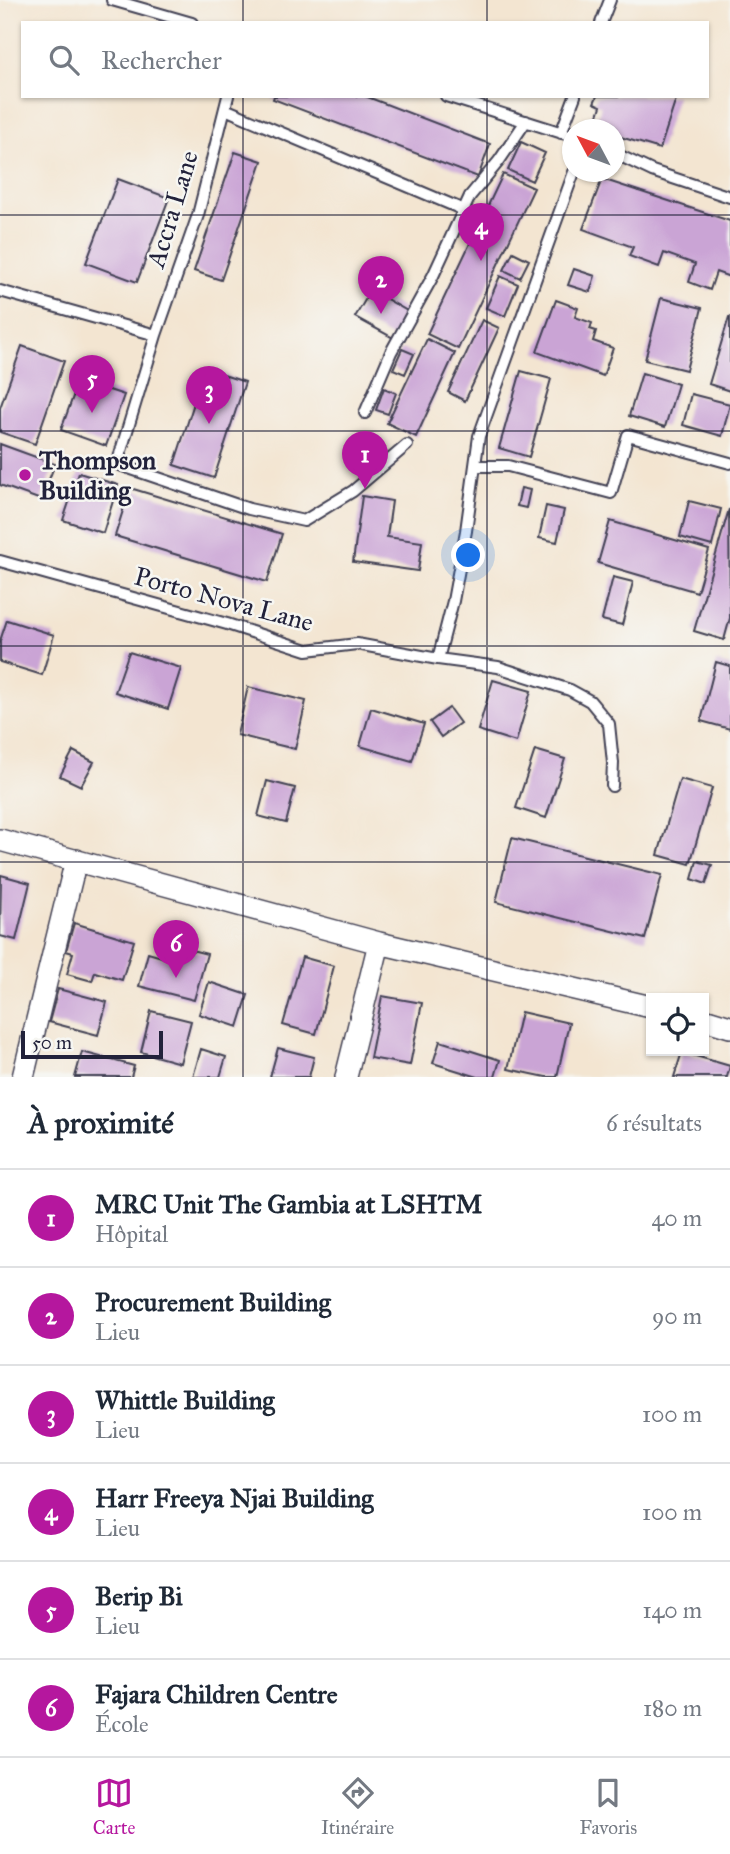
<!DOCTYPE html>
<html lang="fr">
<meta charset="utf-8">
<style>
:root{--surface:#fff;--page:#f6f6f7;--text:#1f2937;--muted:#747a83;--line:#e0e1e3;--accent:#b5179e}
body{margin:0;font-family:"IM FELL Great Primer",serif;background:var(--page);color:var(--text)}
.controls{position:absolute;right:21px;bottom:21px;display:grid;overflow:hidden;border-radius:0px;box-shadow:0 2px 5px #0004}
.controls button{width:63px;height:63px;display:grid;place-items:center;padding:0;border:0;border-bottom:2px solid var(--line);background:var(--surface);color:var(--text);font:35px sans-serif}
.compass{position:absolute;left:562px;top:119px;width:63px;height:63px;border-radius:50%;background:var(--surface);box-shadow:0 2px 5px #0004;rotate:311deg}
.scale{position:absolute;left:21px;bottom:18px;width:142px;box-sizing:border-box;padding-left:7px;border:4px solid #22223b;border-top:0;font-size:19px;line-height:24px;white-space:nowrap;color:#22223b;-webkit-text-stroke:5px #f6f6f2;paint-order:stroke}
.you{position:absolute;left:469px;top:556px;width:24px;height:24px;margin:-18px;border:5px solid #fff;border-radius:50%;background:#1a73e8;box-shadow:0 0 0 10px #1a73e833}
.badge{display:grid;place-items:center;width:46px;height:46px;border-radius:50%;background:var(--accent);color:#fff;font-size:23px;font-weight:700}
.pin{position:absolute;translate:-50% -58px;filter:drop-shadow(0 2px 4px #0008)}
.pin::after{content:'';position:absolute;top:37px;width:24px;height:21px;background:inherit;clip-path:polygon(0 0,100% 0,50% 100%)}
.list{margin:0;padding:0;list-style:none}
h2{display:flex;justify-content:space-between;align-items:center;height:91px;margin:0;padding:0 28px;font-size:30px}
h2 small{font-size:23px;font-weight:400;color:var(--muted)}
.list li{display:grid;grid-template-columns:46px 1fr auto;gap:21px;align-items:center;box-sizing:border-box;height:98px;padding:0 28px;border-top:2px solid var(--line)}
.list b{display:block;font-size:26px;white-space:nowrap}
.list p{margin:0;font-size:23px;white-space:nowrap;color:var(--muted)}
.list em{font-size:23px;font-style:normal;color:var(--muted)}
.icon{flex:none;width:38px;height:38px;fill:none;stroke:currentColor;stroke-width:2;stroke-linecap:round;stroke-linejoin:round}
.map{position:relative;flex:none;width:730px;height:1077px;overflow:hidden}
.search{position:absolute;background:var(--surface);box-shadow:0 2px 5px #0004;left:21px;right:21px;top:21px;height:77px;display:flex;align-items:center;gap:18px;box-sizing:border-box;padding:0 24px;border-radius:0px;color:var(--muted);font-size:26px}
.sheet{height:679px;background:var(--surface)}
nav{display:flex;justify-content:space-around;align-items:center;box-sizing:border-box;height:98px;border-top:2px solid var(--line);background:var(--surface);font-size:19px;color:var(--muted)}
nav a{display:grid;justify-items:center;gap:4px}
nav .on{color:var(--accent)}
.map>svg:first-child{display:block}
.building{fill:#caa4d5}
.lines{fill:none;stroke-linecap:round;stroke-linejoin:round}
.lane-casing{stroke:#413f52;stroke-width:14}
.street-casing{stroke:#413f52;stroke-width:24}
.lane{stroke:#fff;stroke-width:10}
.street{stroke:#fff;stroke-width:21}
.grid{fill:none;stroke:#22223b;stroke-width:2;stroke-opacity:0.55}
.poi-dot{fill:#b5179e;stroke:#f6f6f2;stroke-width:2.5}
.labels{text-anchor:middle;stroke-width:5;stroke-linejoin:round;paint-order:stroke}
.street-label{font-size:26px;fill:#22223b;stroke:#f6f6f2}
.poi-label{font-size:26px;font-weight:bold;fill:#22223b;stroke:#f6f6f2;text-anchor:start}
</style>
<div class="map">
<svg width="730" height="1077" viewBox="0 0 730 1077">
<rect width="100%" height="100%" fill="#f6f6f2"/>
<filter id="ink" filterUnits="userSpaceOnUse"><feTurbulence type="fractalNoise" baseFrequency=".0143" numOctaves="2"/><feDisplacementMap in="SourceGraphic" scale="14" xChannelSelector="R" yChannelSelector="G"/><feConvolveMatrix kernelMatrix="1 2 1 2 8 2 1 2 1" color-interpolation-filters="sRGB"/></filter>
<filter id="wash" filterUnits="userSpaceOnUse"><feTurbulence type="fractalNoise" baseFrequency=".00686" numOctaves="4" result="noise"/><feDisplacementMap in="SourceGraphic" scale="28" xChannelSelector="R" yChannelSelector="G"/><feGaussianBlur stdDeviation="1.57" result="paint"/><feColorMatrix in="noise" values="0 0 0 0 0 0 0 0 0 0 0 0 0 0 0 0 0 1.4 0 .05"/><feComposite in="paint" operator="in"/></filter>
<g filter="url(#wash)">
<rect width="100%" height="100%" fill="#f3e5d1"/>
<g id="blocks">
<path class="building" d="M274,96H365L490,144L478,177L273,99Z
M597,96H677L660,149L614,135V130L594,128L601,106L594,103Z
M521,142L545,153L532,181L508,170Z
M235,152L262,161L221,280L194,271Z
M503,174L534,188L458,349L427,334Z
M118,179L169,198L137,282L86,263Z
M602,179L730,221V277L716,272L710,290L689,282L695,264L664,253L659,267L629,256L633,247L583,229Z
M513,252L529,260L520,278L504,270Z
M574,269L595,276L590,292L568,285Z
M500,276L518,284L505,316L486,308Z
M371,290L407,311L393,338L355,317Z
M661,298L702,308L686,370L645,360Z
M556,300L578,308L575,317L592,323L590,329L596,331L593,341L613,348L603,376L537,352Z
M729,317H730V391L709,384Z
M482,320L499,328L465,401L448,392Z
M427,339L455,353L416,437L387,423Z
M22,346L64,361L35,444L0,432V408Z
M402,349L414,354L405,374L393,369Z
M205,369L245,382L214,478L174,465Z
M521,371L551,379L529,457L499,448Z
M642,373L678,384L665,427L629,416Z
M79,380L124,395L106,446L61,430Z
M384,388L396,393L388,414L376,410Z
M691,394L730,404L722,436L683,425Z
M0,444L55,464L41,500L0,485Z
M79,473L118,485L103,533L63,520Z
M130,488L282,534L267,582L115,536Z
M521,488L530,490L526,508L517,506Z
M362,496L392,501L387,537L422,542L418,571L353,562Z
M689,501L721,509L712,546L680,537Z
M546,506L564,510L557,542L539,538Z
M729,509L730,618L724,640L694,631Z
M610,521L709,550L697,592L598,563Z
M613,577L633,582L622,625L602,620Z
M7,620L54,635L42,675L0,662V641Z
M129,652L181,668L168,709L115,692Z
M716,662L730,666V729L701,721Z
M493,680L531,691L516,742L478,730Z
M248,687L306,701L295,749L237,735Z
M371,708L424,724L412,761L360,746Z
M449,708L460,723L441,737L430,722Z
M535,750L565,759L546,818L516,808Z
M73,751L94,762L81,786L60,776Z
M680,779L712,788L690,864L658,855Z
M267,781L295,788L286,823L258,816Z
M512,838L662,875L645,939L496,902Z
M697,861L712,865L706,884L692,879Z
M1,875L30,883L16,940L0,936Z
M74,923L134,941L122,980L95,972L92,981L67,974L73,953L66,951Z
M176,946L207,954L194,1000L139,986L148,953L172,960Z
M302,957L334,966L316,1034L283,1025Z
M209,982L248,995L238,1027L199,1014Z
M58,989L107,1002L98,1035L49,1022Z
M382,996L422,1003L410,1065L370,1058Z
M151,1011L191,1021L180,1063L141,1052Z
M521,1012L569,1023L557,1077H546L508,1069Z
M440,1041L500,1060L495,1077H478L433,1063Z
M278,1048L314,1057L309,1077H270Z
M201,1049L226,1057L220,1077H193Z
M82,1052L134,1066L131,1077H75Z
M682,1052L730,1066L727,1077H674Z"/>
</g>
</g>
<g filter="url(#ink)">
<use href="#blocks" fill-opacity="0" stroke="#413f52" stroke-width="2"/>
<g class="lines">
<defs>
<path id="lane" d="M112,0L192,23
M601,23L610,0
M228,96L198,215L156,335L117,464L249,509L304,521L353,491L407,445
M446,96L572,136
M225,109L464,210
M561,133L575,96
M614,153L652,171L730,197
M0,291L156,335
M365,413L391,352L433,276L470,196L499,161L526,121
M475,466H508L611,493L628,435L730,463
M0,561L227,624L307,650L357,644L438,659L498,667L570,690L590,701L609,724L613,763L612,786
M438,659L453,601L466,531L479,436L574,172"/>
<path id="street" d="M0,840L379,943L651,1007
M704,1019L730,1027
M23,1077L76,860
M346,1077L379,943"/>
</defs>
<use href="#lane" class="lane-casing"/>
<use href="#street" class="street-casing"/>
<use href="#lane" class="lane"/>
<use href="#street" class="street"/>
</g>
</g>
<path class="grid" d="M243,0V23M487,0V23M243,96V1077M487,96V1077M0,215H730M0,431H730M0,646H730M0,862H730"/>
<circle class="poi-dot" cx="25" cy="475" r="7"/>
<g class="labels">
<g class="street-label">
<text transform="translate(172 209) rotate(-73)" y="9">Accra Lane</text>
<text transform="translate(224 599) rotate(15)" y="9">Porto Nova Lane</text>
</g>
<g class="poi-label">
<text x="39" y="469">Thompson<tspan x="39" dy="30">Building</tspan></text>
</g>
</g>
</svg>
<div class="controls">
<button><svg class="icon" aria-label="locate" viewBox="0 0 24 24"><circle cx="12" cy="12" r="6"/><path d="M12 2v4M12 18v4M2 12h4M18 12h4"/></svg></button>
</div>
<svg class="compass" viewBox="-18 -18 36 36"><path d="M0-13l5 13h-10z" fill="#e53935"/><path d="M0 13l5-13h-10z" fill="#747a83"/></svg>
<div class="scale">50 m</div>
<div class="you"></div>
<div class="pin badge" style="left:365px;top:489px">1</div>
<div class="pin badge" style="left:381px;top:314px">2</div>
<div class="pin badge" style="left:209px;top:424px">3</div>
<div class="pin badge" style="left:481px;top:261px">4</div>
<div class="pin badge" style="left:92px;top:413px">5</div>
<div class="pin badge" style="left:176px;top:978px">6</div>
<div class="search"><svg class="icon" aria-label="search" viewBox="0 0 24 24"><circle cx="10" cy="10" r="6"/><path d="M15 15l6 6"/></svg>Rechercher</div>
</div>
<section class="sheet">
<h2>À proximité<small>6 résultats</small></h2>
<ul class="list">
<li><span class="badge">1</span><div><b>MRC Unit The Gambia at LSHTM</b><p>Hôpital</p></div><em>40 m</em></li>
<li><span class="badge">2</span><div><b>Procurement Building</b><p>Lieu</p></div><em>90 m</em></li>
<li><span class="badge">3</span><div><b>Whittle Building</b><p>Lieu</p></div><em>100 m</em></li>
<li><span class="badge">4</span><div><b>Harr Freeya Njai Building</b><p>Lieu</p></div><em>100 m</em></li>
<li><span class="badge">5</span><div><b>Berip Bi</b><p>Lieu</p></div><em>140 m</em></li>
<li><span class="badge">6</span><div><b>Fajara Children Centre</b><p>École</p></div><em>180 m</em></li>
</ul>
</section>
<nav>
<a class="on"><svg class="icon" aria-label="map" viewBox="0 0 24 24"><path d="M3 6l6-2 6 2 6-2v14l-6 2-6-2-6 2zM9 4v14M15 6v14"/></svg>Carte</a>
<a><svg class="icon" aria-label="directions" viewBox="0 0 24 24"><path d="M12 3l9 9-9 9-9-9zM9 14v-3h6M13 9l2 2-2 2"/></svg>Itinéraire</a>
<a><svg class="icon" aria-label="saved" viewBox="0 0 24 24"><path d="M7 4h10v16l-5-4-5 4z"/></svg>Favoris</a>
</nav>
